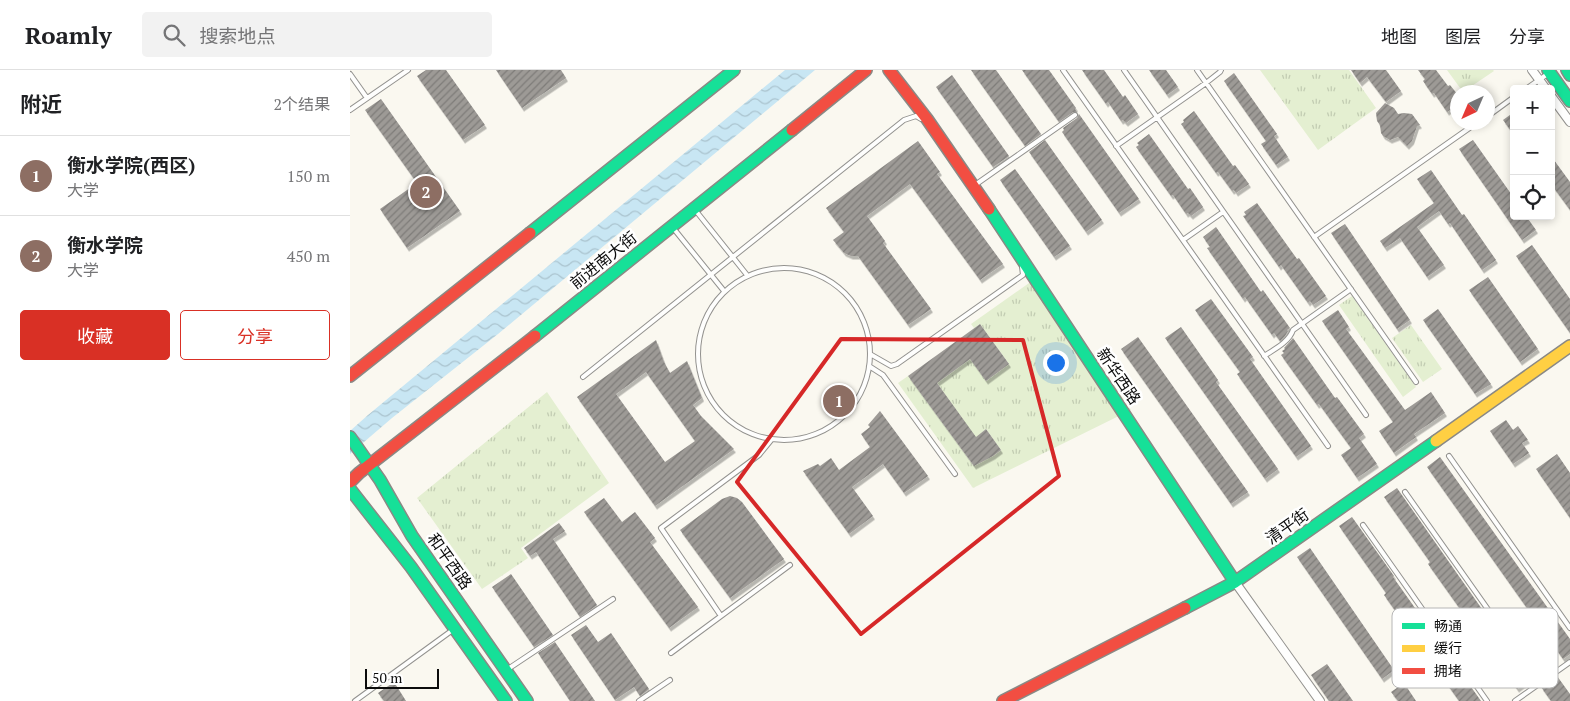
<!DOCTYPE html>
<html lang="zh">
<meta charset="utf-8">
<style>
:root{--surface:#fff;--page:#f2f2f2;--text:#202124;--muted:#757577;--line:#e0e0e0;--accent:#d93025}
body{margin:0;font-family:"PT Serif","Noto Sans SC",serif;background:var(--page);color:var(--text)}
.controls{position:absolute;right:15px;top:15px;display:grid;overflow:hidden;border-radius:5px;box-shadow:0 2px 8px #0003}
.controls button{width:45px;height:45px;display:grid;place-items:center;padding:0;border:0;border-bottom:1px solid var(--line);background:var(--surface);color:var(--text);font:25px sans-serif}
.compass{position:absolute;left:1100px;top:15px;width:45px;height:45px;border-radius:50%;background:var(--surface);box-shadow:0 2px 8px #0003;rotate:224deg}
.scale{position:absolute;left:15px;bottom:12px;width:74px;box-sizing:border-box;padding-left:5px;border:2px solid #0c0c0c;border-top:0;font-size:14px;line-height:18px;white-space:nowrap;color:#0c0c0c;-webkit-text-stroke:4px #fff;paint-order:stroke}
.you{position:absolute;left:705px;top:292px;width:18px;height:18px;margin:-12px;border:4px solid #fff;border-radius:50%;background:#1a73e8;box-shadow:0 0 0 8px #1a73e833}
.badge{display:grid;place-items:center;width:32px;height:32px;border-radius:50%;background:var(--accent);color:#fff;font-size:16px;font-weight:700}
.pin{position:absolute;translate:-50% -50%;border:2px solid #fff;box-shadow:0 1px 5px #0006}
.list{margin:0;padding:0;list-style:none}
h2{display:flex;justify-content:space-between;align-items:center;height:65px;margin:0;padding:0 20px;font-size:21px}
h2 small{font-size:16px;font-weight:400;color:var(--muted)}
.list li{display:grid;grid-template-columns:32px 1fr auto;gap:15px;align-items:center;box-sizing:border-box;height:80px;padding:0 20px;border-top:1px solid var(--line)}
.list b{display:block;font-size:19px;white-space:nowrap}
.list p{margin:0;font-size:16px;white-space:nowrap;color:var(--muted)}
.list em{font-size:16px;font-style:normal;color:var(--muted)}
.actions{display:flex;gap:10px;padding:15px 20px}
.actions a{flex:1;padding:11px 0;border:1px solid var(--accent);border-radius:5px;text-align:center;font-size:18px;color:var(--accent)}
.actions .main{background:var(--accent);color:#fff}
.icon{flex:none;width:28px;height:28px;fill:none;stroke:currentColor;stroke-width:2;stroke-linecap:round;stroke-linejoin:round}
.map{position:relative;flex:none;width:1220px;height:631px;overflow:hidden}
header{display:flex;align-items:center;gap:30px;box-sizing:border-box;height:70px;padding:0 25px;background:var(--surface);border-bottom:1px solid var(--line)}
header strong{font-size:24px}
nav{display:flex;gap:28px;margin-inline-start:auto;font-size:18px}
.search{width:350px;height:45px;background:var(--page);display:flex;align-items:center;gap:12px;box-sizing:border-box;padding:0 18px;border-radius:5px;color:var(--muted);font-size:19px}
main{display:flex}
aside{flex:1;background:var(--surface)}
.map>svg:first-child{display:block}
.grass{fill:url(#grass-tufts)}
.water{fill:url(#water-waves)}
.building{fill:url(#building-hatch);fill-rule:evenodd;filter:url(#shadow)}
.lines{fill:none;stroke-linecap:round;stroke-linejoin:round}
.lane-casing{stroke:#93928f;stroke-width:6}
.street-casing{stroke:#93928f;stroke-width:10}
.fast-casing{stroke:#8a8985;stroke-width:14}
.slow-casing{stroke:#8a8985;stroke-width:14}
.jam-casing{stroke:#8a8985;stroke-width:14}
.lane{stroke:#fefefd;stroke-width:4}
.street{stroke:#fefefd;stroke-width:8}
.fast{stroke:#16e098;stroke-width:11}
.slow{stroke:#ffcf43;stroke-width:11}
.jam{stroke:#f24e42;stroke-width:11}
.marked{fill:none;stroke:#d62828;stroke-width:4;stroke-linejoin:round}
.labels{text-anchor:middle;stroke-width:5;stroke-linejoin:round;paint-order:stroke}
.street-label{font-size:16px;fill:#0c0c0c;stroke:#fff}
.key{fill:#fff;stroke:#b6b6b6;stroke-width:1}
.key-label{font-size:14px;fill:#0c0c0c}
</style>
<header>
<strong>Roamly</strong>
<div class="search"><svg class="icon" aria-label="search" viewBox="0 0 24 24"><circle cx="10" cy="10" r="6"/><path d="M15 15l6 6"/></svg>搜索地点</div>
<nav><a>地图</a><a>图层</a><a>分享</a></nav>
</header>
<main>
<aside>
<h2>附近<small>2个结果</small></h2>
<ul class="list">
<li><span class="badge" style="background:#8d6e63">1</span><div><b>衡水学院(西区)</b><p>大学</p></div><em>150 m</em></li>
<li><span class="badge" style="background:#8d6e63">2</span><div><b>衡水学院</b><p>大学</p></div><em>450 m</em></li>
</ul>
<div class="actions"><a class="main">收藏</a><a>分享</a></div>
</aside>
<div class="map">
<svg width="1220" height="631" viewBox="0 0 1220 631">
<defs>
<pattern id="grass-tufts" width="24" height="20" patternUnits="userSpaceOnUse" patternTransform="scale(1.25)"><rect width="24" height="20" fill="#e4efd1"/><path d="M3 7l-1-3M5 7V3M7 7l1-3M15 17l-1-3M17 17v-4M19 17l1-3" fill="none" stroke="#c2ccb2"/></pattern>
<pattern id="water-waves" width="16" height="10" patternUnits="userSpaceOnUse" patternTransform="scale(1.25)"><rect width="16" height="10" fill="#c8e6f3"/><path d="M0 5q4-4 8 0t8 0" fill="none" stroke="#abc4cf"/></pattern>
<pattern id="building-hatch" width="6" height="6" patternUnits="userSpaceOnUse" patternTransform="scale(1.25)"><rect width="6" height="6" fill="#9d9a96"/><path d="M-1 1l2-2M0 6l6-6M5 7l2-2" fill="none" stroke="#7e7c79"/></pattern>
<filter id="shadow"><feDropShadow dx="2" dy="3.5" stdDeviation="0" flood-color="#0004"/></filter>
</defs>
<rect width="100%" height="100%" fill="#faf8f0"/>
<path class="grass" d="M910,0H999L1026,38L968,80Z
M1097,0H1143L1144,1L1113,22Z
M689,206L781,340L623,418L548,313L558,306L623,395L643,386L651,380L636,359L626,368L587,313L620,289L636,311L659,294L630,254L624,258L621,254Z
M1002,226L1066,317L1053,327L989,235Z
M1061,255L1092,299L1073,312L1042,268Z
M197,322L259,413L171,478L178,488L132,519L67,428Z"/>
<path class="water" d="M435,0H465L148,264L42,348L0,384V361L18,345Z"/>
<path class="building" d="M76,0H96L135,55L113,70L67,6Z
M146,0H211L216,8L172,38Z
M621,0H646L691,64L675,76Z
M672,0H699L726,38L725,39L727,42H723L709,52Z
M732,0H754L773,27L775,25L788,44L776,53L773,50L771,51L758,32L756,34Z
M799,0H816L828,17L817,25Z
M1001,0H1036L1051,21L1036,32L1017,7L1010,13Z
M1068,0H1086L1098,16L1100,15L1108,25V39L1102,43L1100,40L1097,42L1084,23L1082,24L1073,11L1075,9Z
M884,3L927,64L924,66L938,87L926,95L911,74L916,71L874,11Z
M602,5L659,86L643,97L586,17Z
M31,29L110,141L57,178L30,139L67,113L15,40Z
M1035,33L1044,38L1048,44L1054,43L1062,44L1070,55L1067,56L1062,71L1057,76L1048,67L1040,70L1033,66L1031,63L1030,55L1027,51L1026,43Z
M844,41L883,96L885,95L899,114L886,123L884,120L882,121L868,102L866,103L831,54L834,52L833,50Z
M1164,42V65L1153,50Z
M729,44L789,129L769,143L712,62L714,60L713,58L727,48Z
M799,64L838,119L840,118L853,137L841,146L838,143L836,144L823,125L821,126L786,77L789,75L787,73Z
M695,70L752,150L736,162L679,82Z
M1123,70L1164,128V146H1176L1186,160L1172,170L1109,79Z
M568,71L590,102L587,104L653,194L630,210L560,114L517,146L535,171L533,173L581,239L558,255L508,186H501L494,183L483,170L494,162L476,138Z
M1201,86L1220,112V140L1201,114Z
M665,99L720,176L704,187L650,110Z
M1081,100L1112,145L1114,144L1146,190L1132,200L1100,153L1098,154L1089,141L1067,157L1094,195L1077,207L1050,168L1035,178L1030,171L1084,133L1067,109Z
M907,133L947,189L949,188L976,226L963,235L960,231L958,233L931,195L929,197L893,146L896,145L894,142Z
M995,154L1060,250L1047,259L981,163Z
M866,157L911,222L913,220L940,258L937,260L938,261L935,266L930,271L924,263L922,265L895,227L893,229L857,178L860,177L853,167Z
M1182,175L1220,229V263L1166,186Z
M1138,207L1188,279L1170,292L1119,220Z
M861,229L903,287L900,289L961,376L946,387L887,304L890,302L845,240Z
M1088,239L1141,314L1125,324L1073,250Z
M988,240L999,257L996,259L1055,340L1081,322L1095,343L1064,364L1066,367L1044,383L1029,361L1043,352L972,251Z
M630,254L659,294L636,311L620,289L587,313L626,367L636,359L651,380L643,386L624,396L558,306Z
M831,257L868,310L866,312L928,399L915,409L815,268Z
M788,267L898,422L881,434L771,279Z
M943,268L985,328L987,327L1014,364L1009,368L1027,394L1007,408L991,385L1001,378L969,334L967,335L931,285L934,283L932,281L935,279L934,278Z
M306,270L314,292L320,303L337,291L352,328L343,335L351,346L384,379L305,436L227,327ZM296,302L345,371L315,392L266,324Z
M530,341L578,406L554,423L533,394L502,417L523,446L499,464L453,401L468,394L470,396L481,388L489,400L520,377L511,364L520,357L518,355Z
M1156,350L1163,360L1168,356L1178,370L1172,373L1179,383L1163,394L1140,361Z
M1207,384L1220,403V448L1186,399Z
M1090,387L1220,569V584L1213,589L1077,397Z
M1047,418L1181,609L1167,619L1078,494L1080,492L1034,427Z
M380,426L387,428L392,432L434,489L380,528L330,460L372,429Z
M254,428L272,452L285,442L305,468L300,472L348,537L319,558L234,442Z
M1002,447L1044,506L1043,507L1131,631H1109L1034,525L1036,523L989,456Z
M209,453L215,461L203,469L247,535L230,547L186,482L180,486L174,478Z
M960,478L1044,600L1032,609L947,487Z
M161,504L203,565L184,577L142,517Z
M236,555L248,572L261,563L299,619L290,626L284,617L265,630L221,565Z
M205,572L245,631H220L188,583Z
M977,594L1003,631H979L961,605Z
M1207,606L1220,624V631H1201L1191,617Z
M44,612L56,631H34L28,623Z
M1054,613L1066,631H1048L1041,622Z"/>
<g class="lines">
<defs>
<path id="lane" d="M713,0L978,376
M774,0L1016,345
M847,0L1066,312
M0,4L17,28
M1176,19L1199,3
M0,40L58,0
M1138,46L1164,27
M766,76L856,13L870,2L871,0
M625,115L725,45
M346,141L397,205
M324,159L374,221
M964,167L1128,52
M833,170L873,142
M348 284a86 86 0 1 1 172 0a86 86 0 1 1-172 0Z
M520,284L541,296L547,294L673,205L672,197
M914,286C925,279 939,272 943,260L1001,219
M519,296L533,305L605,404
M233,307L554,50L566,46L571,49
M1099,386L1220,558
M1055,422L1190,613
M1013,455L1137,631
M371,546L311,458L409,385L422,369
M321,583L440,495
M158,599L263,529
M5,631L104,559
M289,631L320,610
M1165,631L1220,592"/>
<path id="street" d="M1182,0L1196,19
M1201,26L1220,52
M885,512L970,631"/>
<path id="fast" d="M1198,0L1220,31
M1217,0L1220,5
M639,139L885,512
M180,163L384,0
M185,266L442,60
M0,367L30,410L62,466L177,631
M0,419L61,497L156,631
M835,538L885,512L1086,371"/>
<path id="slow" d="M1086,371L1220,276"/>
<path id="jam" d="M539,0L577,49L639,139
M442,60L516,0
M0,306L180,163
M0,412L9,403L185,266
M653,631L835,538"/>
</defs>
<use href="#lane" class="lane-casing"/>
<use href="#street" class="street-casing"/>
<use href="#fast" class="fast-casing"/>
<use href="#slow" class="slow-casing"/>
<use href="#jam" class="jam-casing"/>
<use href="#lane" class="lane"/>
<use href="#street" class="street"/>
<use href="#fast" class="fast"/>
<use href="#slow" class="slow"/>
<use href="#jam" class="jam"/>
</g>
<path class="marked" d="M491,269L673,270L709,406L511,564L387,412Z"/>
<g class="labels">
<g class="street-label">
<text transform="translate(253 190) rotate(-39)" y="6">前进南大街</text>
<text transform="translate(769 306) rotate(56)" y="6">新华西路</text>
<text transform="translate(937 456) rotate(-35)" y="6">清平街</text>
<text transform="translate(100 491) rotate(55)" y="6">和平西路</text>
</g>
</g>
<rect x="1042" y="538" width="166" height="80" rx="8" class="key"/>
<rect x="1052" y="553" width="23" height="6" fill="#16e098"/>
<rect x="1052" y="575" width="23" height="7" fill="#ffcf43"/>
<rect x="1052" y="598" width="23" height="6" fill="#f24e42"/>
<g class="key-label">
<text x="1084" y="561">畅通</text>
<text x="1084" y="583">缓行</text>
<text x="1084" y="606">拥堵</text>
</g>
</svg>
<div class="controls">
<button>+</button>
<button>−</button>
<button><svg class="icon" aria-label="locate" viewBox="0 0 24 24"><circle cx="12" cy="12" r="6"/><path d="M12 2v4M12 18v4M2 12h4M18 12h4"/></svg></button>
</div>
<svg class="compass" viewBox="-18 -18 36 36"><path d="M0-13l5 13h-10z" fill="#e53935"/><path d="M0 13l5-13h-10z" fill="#757577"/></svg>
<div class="scale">50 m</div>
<div class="you"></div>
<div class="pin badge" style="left:489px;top:331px;background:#8d6e63">1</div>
<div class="pin badge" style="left:76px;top:122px;background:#8d6e63">2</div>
</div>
</main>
